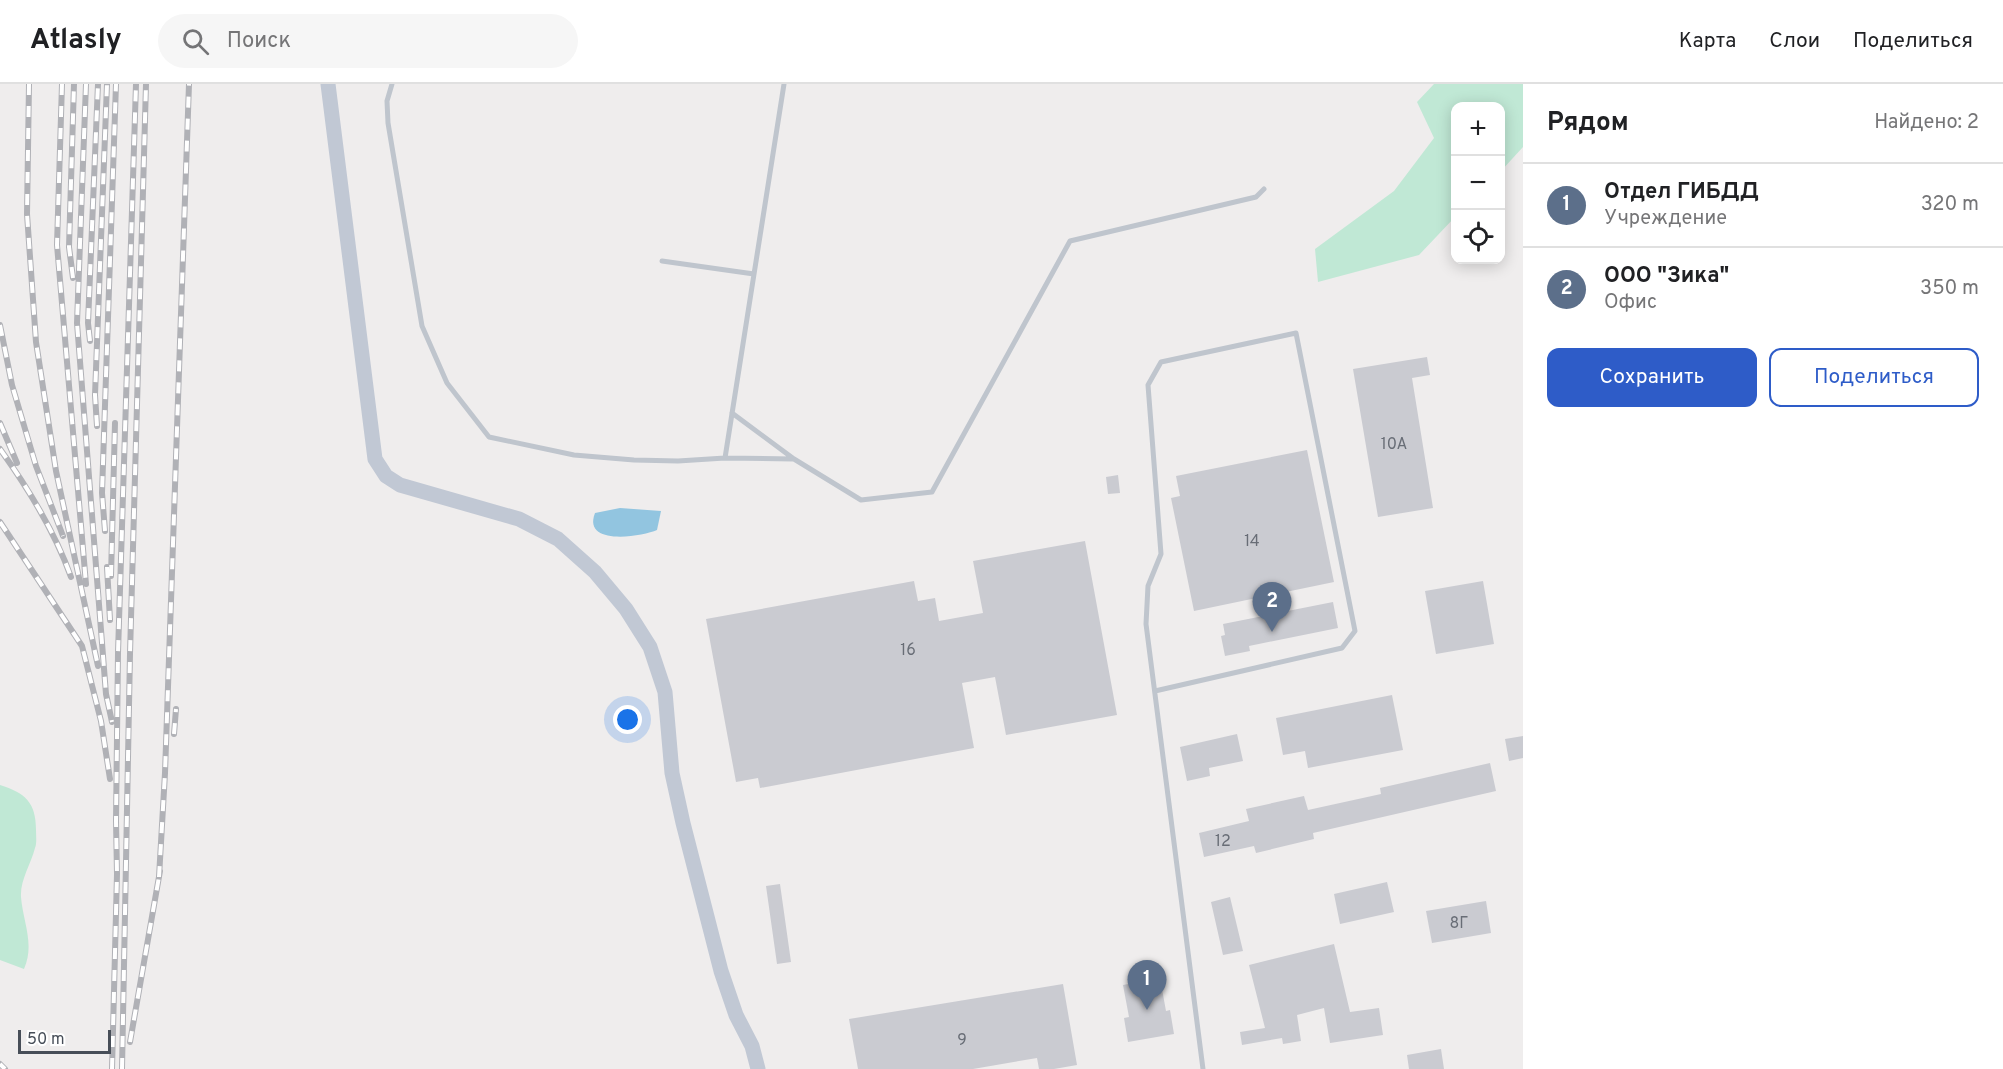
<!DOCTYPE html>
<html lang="ru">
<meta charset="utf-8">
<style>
:root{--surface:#fff;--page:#f6f6f6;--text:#202124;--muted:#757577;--line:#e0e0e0;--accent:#2e5cc8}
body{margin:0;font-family:Overpass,sans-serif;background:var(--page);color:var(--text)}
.controls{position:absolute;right:18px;top:18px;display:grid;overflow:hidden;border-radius:12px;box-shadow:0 3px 15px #0003}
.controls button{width:54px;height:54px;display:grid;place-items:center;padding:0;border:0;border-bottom:2px solid var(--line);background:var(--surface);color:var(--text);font:30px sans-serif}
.scale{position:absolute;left:18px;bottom:15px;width:93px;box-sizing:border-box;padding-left:6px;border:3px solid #474e58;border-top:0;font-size:16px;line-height:21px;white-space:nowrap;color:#474e58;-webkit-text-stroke:4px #fff;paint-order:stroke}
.you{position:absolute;left:628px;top:636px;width:21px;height:21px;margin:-15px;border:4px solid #fff;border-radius:50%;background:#1a73e8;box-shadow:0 0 0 9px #1a73e833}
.badge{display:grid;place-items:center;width:39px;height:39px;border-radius:50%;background:var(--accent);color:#fff;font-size:20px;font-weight:700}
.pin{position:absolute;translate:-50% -50px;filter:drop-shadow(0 2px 3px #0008)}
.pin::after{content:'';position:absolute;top:32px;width:21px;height:18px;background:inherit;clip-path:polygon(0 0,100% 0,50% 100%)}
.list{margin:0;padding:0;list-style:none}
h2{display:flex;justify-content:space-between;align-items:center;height:78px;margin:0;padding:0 24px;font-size:26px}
h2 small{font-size:20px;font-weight:400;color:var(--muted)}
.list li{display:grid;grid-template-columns:39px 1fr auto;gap:18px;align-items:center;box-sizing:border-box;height:84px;padding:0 24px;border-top:2px solid var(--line)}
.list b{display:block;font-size:22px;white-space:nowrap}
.list p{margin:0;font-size:20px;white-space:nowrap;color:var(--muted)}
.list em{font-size:20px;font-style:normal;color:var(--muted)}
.actions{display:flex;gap:12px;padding:18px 24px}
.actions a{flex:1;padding:14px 0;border:2px solid var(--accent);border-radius:12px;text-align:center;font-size:21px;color:var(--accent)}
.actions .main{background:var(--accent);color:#fff}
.icon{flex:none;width:33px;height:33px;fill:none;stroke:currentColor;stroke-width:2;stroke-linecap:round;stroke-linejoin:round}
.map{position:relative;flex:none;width:1523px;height:985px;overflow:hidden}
header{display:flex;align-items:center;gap:36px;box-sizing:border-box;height:84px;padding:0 30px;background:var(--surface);border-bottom:2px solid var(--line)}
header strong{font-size:28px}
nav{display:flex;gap:33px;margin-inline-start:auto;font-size:21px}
.search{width:420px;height:54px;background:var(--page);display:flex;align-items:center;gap:15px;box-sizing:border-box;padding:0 21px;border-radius:33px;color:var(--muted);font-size:22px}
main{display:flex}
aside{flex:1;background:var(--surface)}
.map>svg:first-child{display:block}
.green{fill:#c0e8d5}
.water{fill:#92c5e0}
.building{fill:#cacbd1}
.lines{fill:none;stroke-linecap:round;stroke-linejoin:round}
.lane{stroke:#bfc5cd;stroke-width:5}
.secondary{stroke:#c1c8d4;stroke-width:15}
.rail-casing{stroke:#b0b1b6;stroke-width:6}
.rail{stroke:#fff;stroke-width:4;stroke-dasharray:11;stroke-linecap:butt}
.labels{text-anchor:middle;stroke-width:6;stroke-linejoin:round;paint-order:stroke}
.number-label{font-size:16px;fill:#686d76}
</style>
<header>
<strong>Atlasly</strong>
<div class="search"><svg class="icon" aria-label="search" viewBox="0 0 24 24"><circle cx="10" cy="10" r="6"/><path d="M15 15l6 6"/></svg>Поиск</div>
<nav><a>Карта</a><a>Слои</a><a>Поделиться</a></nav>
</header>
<main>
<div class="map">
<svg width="1523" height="985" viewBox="0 0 1523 985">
<rect width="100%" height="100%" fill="#efeded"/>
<path class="green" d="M1434,0H1523V63L1501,87L1500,22H1456L1455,133L1419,171L1318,198L1315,165L1394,107L1434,54L1417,18Z
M0,701C25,709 36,718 36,746C36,752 37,759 35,764C31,780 20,796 21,813C23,838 35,860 24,885L0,876Z"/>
<path class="water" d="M620,424L661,427L657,446C641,453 582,462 595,429Z"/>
<path class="building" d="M1427,273L1430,291L1412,294L1433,424L1378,433L1353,285Z
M1307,366L1334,498L1194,527L1171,414L1180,412L1176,392Z
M1118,391L1120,409L1108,410L1106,393Z
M1085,457L1117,631L1006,651L995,593L962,599L974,664L760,704L758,694L736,698L706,535L914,497L918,517L935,514L939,537L983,529L973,477Z
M1483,497L1494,560L1436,570L1425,507Z
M1333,518L1338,544L1249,562L1250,567L1225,572L1221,552L1225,551L1223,540Z
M1392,611L1403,666L1308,684L1305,667L1283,671L1276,634Z
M1237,650L1243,677L1209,684L1210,692L1187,697L1180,663Z
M1523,652V674L1509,677L1505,655Z
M1490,679L1496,707L1313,749L1314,755L1256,769L1254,762L1204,773L1199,749L1249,737L1246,725L1304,712L1308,726L1381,710L1380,704Z
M1387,798L1394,828L1340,840L1334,810Z
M780,800L791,878L777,880L766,802Z
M1230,813L1243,867L1223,871L1211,818Z
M1486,817L1491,849L1432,859L1426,827Z
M1334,860L1350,928L1379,924L1383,951L1330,959L1324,924L1297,931L1301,957L1283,960L1282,954L1242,961L1240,948L1265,944L1249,881Z
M1160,894L1166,927L1170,926L1174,950L1128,958L1124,934L1129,933L1123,901Z
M1063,900L1077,981L1054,985H1039L1037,974L973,985H858L849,935Z
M1441,965L1444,985H1409L1407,971Z"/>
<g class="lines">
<path class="lane" d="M392,0L387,17L388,39L422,242L447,299L489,353L574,371L634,376L678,377L725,374L793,375
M662,177L754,190
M732,329L794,375L861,416L932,408L1070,157L1256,113L1264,105
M725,374L784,0
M1155,607L1342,564L1355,547L1296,249L1161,278L1148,301L1161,470L1148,502L1146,540L1203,985"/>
<path class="secondary" d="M328,0L375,375L386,392L400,401L519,435L558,455L595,488L626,525L650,563L665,608L672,689L683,739L721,887L736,931L752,962L758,985"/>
<defs>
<path id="rail" d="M29,0L27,130L36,258L56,387L98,582
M62,0L57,161L86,500
M86,0L77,239L106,610L112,638
M73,194L69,163L74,0
M0,241L12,301L36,382L63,452
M90,257L88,239L98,0
M0,339L17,379
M97,342L95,311L107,0
M0,365C28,404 55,448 71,493
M0,438L82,562L101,637L110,695
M105,447L102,409L116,0
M107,483L110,536
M111,492L115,339
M174,650L176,625
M159,793L165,689L189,0
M130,958L160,787
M0,980L5,985
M112,985L117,790L116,737L118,569L136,0
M122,985L130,570L146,0"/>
</defs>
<use href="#rail" class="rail-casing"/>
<use href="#rail" class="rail"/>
</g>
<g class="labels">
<g class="number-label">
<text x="1394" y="365">10А</text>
<text x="1252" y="462">14</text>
<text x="908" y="571">16</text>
<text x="1223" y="762">12</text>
<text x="1459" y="844">8Г</text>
<text x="962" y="961">9</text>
</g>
</g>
</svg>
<div class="controls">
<button>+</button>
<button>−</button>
<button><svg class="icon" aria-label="locate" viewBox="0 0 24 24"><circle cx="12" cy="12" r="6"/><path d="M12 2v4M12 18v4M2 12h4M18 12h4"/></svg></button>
</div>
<div class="scale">50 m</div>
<div class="you"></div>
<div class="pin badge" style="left:1147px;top:926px;background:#5c6f8a">1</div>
<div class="pin badge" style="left:1272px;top:548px;background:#5c6f8a">2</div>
</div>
<aside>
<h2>Рядом<small>Найдено: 2</small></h2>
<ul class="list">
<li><span class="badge" style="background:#5c6f8a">1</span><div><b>Отдел ГИБДД</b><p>Учреждение</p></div><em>320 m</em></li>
<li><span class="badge" style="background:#5c6f8a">2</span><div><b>ООО &quot;Зика&quot;</b><p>Офис</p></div><em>350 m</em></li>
</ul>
<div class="actions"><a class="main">Сохранить</a><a>Поделиться</a></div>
</aside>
</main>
